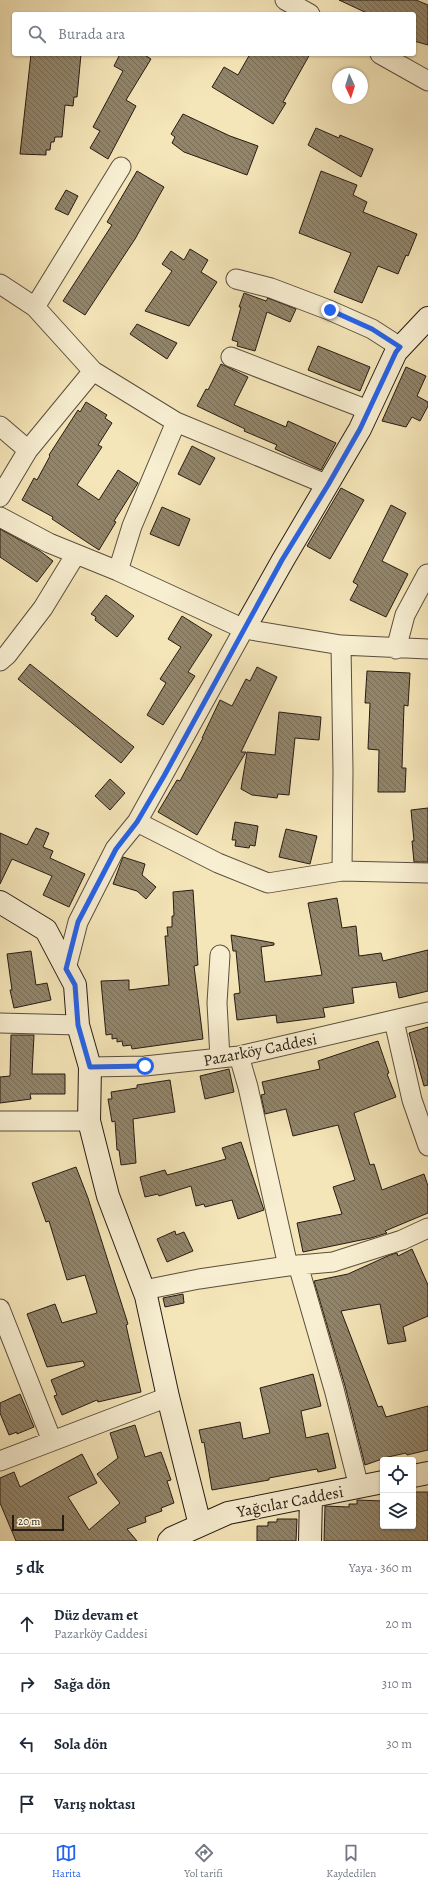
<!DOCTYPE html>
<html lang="tr">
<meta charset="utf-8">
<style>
:root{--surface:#fff;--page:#f6f6f7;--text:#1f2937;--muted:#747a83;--line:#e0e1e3;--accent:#2563eb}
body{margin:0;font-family:Alegreya,serif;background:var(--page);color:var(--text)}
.controls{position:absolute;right:12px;bottom:12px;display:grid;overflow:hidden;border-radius:4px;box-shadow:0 1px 3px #0004}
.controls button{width:36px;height:36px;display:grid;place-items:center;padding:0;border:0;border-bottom:1px solid var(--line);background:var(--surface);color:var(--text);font:20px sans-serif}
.compass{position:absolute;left:332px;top:68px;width:36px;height:36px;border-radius:50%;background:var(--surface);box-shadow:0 1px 3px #0004;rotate:176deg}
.scale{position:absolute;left:12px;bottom:10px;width:52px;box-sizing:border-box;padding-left:4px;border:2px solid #271c14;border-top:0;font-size:11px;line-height:14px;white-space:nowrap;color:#271c14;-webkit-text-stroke:3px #f8efd2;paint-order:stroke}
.stop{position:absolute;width:12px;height:12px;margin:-9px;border:3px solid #2563eb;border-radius:50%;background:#fff}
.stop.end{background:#2563eb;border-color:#fff;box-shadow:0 1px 4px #0008}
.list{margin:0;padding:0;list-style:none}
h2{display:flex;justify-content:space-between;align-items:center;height:52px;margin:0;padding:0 16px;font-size:17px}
h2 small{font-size:13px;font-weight:400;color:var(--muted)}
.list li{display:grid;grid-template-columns:26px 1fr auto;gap:12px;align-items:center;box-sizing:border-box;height:60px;padding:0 16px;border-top:1px solid var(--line)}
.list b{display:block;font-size:15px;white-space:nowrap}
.list p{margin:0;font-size:13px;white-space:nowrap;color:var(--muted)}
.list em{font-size:13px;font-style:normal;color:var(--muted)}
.icon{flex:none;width:22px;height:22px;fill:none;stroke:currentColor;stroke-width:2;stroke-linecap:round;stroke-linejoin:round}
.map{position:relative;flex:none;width:428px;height:1541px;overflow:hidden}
.search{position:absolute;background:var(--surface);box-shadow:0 1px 3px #0004;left:12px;right:12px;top:12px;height:44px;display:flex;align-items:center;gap:10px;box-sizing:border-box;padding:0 14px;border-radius:4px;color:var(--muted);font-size:15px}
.sheet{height:292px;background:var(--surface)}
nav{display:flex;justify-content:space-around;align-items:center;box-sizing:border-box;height:56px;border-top:1px solid var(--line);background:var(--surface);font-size:11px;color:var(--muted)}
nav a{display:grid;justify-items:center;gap:2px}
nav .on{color:var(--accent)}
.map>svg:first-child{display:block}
.building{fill:url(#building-back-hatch);stroke:#271c14}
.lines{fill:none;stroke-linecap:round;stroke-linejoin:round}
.street-casing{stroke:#5a4e3d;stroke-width:21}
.secondary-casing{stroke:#271c14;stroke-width:24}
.street{stroke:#f8efd2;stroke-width:19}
.secondary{stroke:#f8efd2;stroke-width:22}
.route{stroke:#2563eb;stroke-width:5}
.labels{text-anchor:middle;stroke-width:3;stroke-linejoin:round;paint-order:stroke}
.street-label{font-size:16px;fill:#271c14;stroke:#f8efd2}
</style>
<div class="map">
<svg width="428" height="1541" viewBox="0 0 428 1541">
<defs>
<pattern id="building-back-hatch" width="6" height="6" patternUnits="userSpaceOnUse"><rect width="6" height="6" fill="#92856a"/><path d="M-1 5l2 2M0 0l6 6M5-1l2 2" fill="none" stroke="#776c56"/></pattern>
</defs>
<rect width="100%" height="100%" fill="#f5e6b9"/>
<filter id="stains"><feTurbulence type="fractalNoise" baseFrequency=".005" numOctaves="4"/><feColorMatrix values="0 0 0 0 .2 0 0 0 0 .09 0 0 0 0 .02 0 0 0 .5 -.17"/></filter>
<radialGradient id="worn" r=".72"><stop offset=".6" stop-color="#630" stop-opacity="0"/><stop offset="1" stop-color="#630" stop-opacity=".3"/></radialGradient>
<path class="building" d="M339,0H416L428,5V45L414,41V14H369Z
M31,54H81L77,97H74L73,106L65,105L62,137H55L54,142H51L50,150H46V155L20,154Z
M120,54H143L151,59L126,100L136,106L108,159L90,148L100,131L93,127L123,71L114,66Z
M250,54H310L283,102L286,103L273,124L212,87L224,67L238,75Z
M183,114L230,136L258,146L247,175L184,152L172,143L175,137L171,134Z
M316,128L339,138L340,135L373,149L361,177L308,145Z
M137,171L164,187L135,239L85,315L63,301L112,225L107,222Z
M321,171L357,185L353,195L367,202L363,212L417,234L408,256L406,255L398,274L378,266L362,303L334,292L351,253L299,233Z
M66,190L78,196L68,215L55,209Z
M190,249L208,260L201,272L217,282L189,326L145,311L172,271L162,264L171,251L184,260Z
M244,293L266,301L268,298L296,309L290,322L267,312L255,351L237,346L238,342L232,340L241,307H239Z
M137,324L177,343L167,359L130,334Z
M318,346L370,367L360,391L308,370Z
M221,364L248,377L234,405L286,427L288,421L336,443L321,470L275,449L277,445L244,431L245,429L197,406L206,389L208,390Z
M406,367L426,376L417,396L428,402V406L420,421L412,417L406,427L382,421Z
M86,402L107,415L105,418L112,423L98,445L102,447L77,485L99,500L118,470L138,483L114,521L116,522L99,550L52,519L53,517L22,500L34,478L37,480L50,456L49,455L78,410L80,412Z
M192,446L215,458L200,485L178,474Z
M341,488L364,500L330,559L307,546Z
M391,505L406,513L382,561L408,574L386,617L350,600L358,585L353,582Z
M162,507L190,519L179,546L150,534Z
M0,529L40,551L53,561L37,582L0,557Z
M106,595L134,616L117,637L95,620L96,617L91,614Z
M182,616L212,635L188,672L195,676L163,725L147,715L166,683L160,679L181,647L168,639Z
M30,664L134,747L121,763L18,679Z
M257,667L277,677L241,752H246L197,835L158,812L177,780L180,781L203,738H202L220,700L232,706L246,679L250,681Z
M367,671L410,673L408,706L404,705L402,768H406L405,792H378L379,750L368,749L370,703H365Z
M279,712L321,717L319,740L295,738L289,795L278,794L277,798L252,795L241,789L247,752L275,755Z
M110,779L125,793L110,810L95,796Z
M428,808V862H414L412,841H414L411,810Z
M235,822L258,826L255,846L250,845L249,848L235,846L236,840H232Z
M36,828L49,833L43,847L53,851L50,858L85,874L69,907L43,895L52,876L12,859L0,884V833L27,845Z
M286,829L317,836L310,864L279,857Z
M123,857L145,864L142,875L156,887L146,899L137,891L113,884Z
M193,890L198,965L194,966L203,1039L132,1049L131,1045L123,1046L122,1041L117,1042V1038L112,1039V1034L106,1035L101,981L129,980V990L169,985L165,936H168L167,927H172V916H174L173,892Z
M337,898L342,928L356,926L359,956L381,953L383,961L428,950V991L399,998L396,982L352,988L354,1003L323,1008L325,1017L277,1023L276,1015L237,1020L234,994L240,993L236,951H233L231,935L274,943V945L261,947L265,982L322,975L308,903Z
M31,951L36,985L47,983L51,1000L14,1008L10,990H12L7,954Z
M428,1027V1085L424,1086L409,1033Z
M11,1035H34L32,1074H65V1094H30L31,1099L0,1103V1077L10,1076Z
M378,1041L389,1073L387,1074L396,1097L354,1113L370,1165L374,1164L382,1190L424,1174L428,1186V1213L385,1231L387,1233L371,1238L303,1252L297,1223L342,1214L333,1187L355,1180L338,1125L293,1136L286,1109L265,1114L261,1095L265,1094L262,1082L320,1069L318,1061Z
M229,1069L234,1092L205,1099L200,1076Z
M170,1080L175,1112L133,1119L136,1163L121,1165L119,1150H117L115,1121L112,1122L108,1099H112L111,1092L137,1088V1085Z
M241,1142L264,1210L238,1219L232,1200L205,1207L204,1204L196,1206L191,1186L159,1196L158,1194L145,1197L140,1177L165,1170L167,1175L226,1159L222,1148Z
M76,1167L88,1198L128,1324L126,1325L141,1392L98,1402L97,1400L62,1415L54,1396L57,1395L51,1380L85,1366L83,1361L47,1367L27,1314L55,1304L62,1323L97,1313L85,1275L67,1280L49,1221L46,1222L32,1183Z
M175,1231L176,1235L184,1232L193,1251L167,1262L157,1239Z
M412,1249L428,1285V1316L403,1327L406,1341L388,1344L380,1304L341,1311L378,1407L382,1406L386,1417L428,1406V1450L407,1455L406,1453L388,1457L365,1465L345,1386L314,1281L348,1274L390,1255L397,1253L398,1256Z
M183,1294L184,1303L165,1307L163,1298Z
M313,1374L321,1406L301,1411L306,1438L328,1433L336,1468L318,1472L317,1469L269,1478V1480L212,1490L204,1442L202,1443L199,1430L240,1422L243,1439L270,1433L260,1388Z
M20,1394L34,1427L17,1434V1432L9,1435L0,1413V1403Z
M135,1425L145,1457L161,1452L171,1480L167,1481L174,1503L161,1508L162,1511L145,1517L146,1522L127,1529L137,1541H16L0,1503V1478L14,1472L20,1487L82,1454L97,1483L68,1497L89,1530L120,1503L97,1474L118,1458L110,1433Z
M413,1492H428V1541H324L325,1506L349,1507V1504H357V1500L383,1501V1526H413Z
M277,1519H297L296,1541H257V1526H268V1522H277Z"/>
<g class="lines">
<defs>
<path id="street" d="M285,0L310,14
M380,54L428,81
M236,279L271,288L329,310L372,329L400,347
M0,284L35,307L93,371L176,422L328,485
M35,307L121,167
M231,357L368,410
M0,426L28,450
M0,497L28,450L93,371
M0,517L49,543L118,571L244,629L341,645L428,649
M118,571L132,526L176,422
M341,645L343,771L342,871
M396,649L405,615L427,574
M0,661L7,655L43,608L76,554
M137,822L218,863L268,883L342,871L428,873
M220,955L217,1003L220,1058
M66,969L78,922L115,849L137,822L244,629
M394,1021L412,1100L428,1146
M0,1023L78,1025
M239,1056L248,1087L288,1266
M90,1067L145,1066L239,1056L428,1012
M0,1121H89
M298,1265L334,1389L359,1487
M144,1290L199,1279L288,1266L333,1262L402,1240L428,1228
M0,1309L52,1441
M0,1461L168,1397"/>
<path id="secondary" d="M244,629L283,560L360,429L396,352L428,318
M0,902L46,930L75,985L78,1025L90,1067L89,1121L108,1196L146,1296L168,1397L200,1525
M413,1476L428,1473
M169,1541L172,1538L228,1513L383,1482
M310,1541L311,1497"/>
</defs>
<use href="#street" class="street-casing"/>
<use href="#secondary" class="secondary-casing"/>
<use href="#street" class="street"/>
<use href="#secondary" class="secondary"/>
</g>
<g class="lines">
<path class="route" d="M145,1066L90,1067L78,1025L75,985L66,969L78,922L116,849L137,822L164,776L282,560L328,485L360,429L396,352L400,347L372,329L330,310"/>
</g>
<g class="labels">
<g class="street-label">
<text transform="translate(260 1049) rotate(-11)" y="6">Pazarköy Caddesi</text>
<text transform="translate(290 1501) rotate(-11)" y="6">Yağcılar Caddesi</text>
</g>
</g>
<rect width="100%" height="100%" filter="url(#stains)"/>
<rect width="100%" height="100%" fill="url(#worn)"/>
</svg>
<div class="controls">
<button><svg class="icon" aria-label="locate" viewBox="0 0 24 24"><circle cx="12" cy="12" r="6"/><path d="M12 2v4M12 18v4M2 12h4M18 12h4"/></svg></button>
<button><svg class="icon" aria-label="layers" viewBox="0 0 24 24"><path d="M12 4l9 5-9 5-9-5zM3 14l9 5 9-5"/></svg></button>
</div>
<svg class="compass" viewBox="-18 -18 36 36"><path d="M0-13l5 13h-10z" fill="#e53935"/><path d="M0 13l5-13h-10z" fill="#747a83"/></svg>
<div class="scale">20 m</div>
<div class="stop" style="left:145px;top:1066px"></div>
<div class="stop end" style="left:330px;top:310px"></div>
<div class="search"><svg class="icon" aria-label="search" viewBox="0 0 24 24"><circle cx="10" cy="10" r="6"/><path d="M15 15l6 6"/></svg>Burada ara</div>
</div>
<section class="sheet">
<h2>5 dk<small>Yaya · 360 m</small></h2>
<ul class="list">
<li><svg class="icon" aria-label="ahead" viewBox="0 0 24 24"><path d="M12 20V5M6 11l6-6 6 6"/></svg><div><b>Düz devam et</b><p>Pazarköy Caddesi</p></div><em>20 m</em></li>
<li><svg class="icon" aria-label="right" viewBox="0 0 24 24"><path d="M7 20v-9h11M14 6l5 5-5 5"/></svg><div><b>Sağa dön</b></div><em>310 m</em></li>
<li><svg class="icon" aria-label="left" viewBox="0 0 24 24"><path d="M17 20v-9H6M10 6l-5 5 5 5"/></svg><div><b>Sola dön</b></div><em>30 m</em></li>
<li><svg class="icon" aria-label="arrive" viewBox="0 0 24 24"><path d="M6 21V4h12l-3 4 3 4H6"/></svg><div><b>Varış noktası</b></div></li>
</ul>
</section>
<nav>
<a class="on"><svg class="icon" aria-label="map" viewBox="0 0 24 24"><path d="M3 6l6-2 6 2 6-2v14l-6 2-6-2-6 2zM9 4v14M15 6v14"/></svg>Harita</a>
<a><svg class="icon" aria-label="directions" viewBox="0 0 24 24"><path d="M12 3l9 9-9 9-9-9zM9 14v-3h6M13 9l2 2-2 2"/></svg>Yol tarifi</a>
<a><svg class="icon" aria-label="saved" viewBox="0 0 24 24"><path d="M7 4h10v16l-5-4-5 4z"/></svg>Kaydedilen</a>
</nav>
